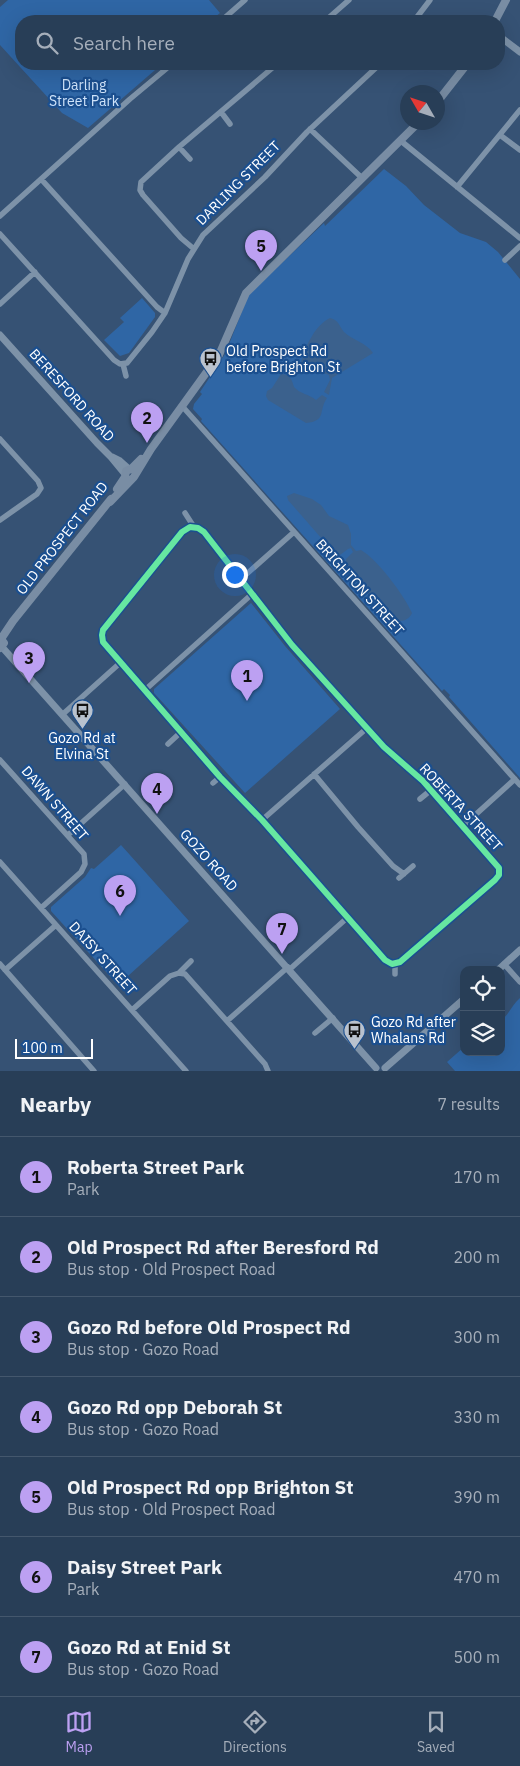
<!DOCTYPE html>
<meta charset="utf-8">
<style>
:root{--surface:#283e57;--page:#344961;--text:#f1f3f6;--muted:#a5aeba;--line:#44576d;--accent:#bca0f2}
body{margin:0;font-family:"IBM Plex Sans",sans-serif;background:var(--page);color:var(--text)}
.controls{position:absolute;right:15px;bottom:15px;display:grid;overflow:hidden;border-radius:10px;box-shadow:0 5px 20px #0002}
.controls button{width:45px;height:45px;display:grid;place-items:center;padding:0;border:0;border-bottom:1px solid var(--line);background:var(--surface);color:var(--text);font:25px sans-serif}
.compass{position:absolute;left:400px;top:85px;width:45px;height:45px;border-radius:50%;background:var(--surface);box-shadow:0 5px 20px #0002;rotate:309deg}
.scale{position:absolute;left:15px;bottom:12px;width:78px;box-sizing:border-box;padding-left:5px;border:2px solid #fff;border-top:0;font-size:14px;line-height:18px;white-space:nowrap;color:#fff;-webkit-text-stroke:4px #1b4f8f;paint-order:stroke}
.you{position:absolute;left:234px;top:574px;width:18px;height:18px;margin:-12px;border:4px solid #fff;border-radius:50%;background:#1a73e8;box-shadow:0 0 0 8px #1a73e833}
.badge{display:grid;place-items:center;width:32px;height:32px;border-radius:50%;background:var(--accent);color:#111;font-size:16px;font-weight:700}
.pin{position:absolute;translate:-50% -41px;filter:drop-shadow(0 1px 2px #0008)}
.pin::after{content:'';position:absolute;top:26px;width:18px;height:15px;background:inherit;clip-path:polygon(0 0,100% 0,50% 100%)}
.list{margin:0;padding:0;list-style:none}
h2{display:flex;justify-content:space-between;align-items:center;height:65px;margin:0;padding:0 20px;font-size:21px}
h2 small{font-size:16px;font-weight:400;color:var(--muted)}
.list li{display:grid;grid-template-columns:32px 1fr auto;gap:15px;align-items:center;box-sizing:border-box;height:80px;padding:0 20px;border-top:1px solid var(--line)}
.list b{display:block;font-size:19px;white-space:nowrap}
.list p{margin:0;font-size:16px;white-space:nowrap;color:var(--muted)}
.list em{font-size:16px;font-style:normal;color:var(--muted)}
.icon{flex:none;width:28px;height:28px;fill:none;stroke:currentColor;stroke-width:2;stroke-linecap:round;stroke-linejoin:round}
.map{position:relative;flex:none;width:520px;height:1071px;overflow:hidden}
.search{position:absolute;background:var(--surface);box-shadow:0 5px 20px #0002;left:15px;right:15px;top:15px;height:55px;display:flex;align-items:center;gap:12px;box-sizing:border-box;padding:0 18px;border-radius:20px;color:var(--muted);font-size:19px}
.sheet{height:625px;background:var(--surface)}
nav{display:flex;justify-content:space-around;align-items:center;box-sizing:border-box;height:70px;border-top:1px solid var(--line);background:var(--surface);font-size:14px;color:var(--muted)}
nav a{display:grid;justify-items:center;gap:2px}
nav .on{color:var(--accent)}
.map>svg:first-child{display:block}
.green{fill:#2f66a5}
.water{fill:#3b618d}
.lines{fill:none;stroke-linecap:round;stroke-linejoin:round}
.minor{stroke:#7d92a8;stroke-width:5.5}
.tertiary{stroke:#7d92a8;stroke-width:7}
.secondary{stroke:#798da4;stroke-width:8}
.cycleway-casing{stroke:#1b4f8f;stroke-width:9}
.cycleway{stroke:#66e7a1;stroke-width:6}
.labels{text-anchor:middle;stroke-width:4.5;stroke-linejoin:round;paint-order:stroke}
.park-label{font-size:14px;fill:#cfe3fa;stroke:#1b4f8f}
.street-label{font-size:14px;fill:#fff;stroke:#1b4f8f}
.poi-label{font-size:14px;fill:#fff;stroke:#1b4f8f;text-anchor:start}
</style>
<div class="map">
<svg width="520" height="1071" viewBox="0 0 520 1071">
<rect width="100%" height="100%" fill="#365274"/>
<path class="green" d="M8,0H209L220,13L210,21H21V64H162L88,128L62,113L0,45V7Z
M384,169L406,186L424,205L460,233L486,242L498,252L520,279V778L449,697L450,695L444,689L442,691L201,421L202,419L193,409L194,404L202,394L200,392L225,354L249,294L324,223L325,226Z
M142,298L155,313V317L129,353L120,356L104,340L124,322L120,318Z
M251,603L285,646L340,709L245,793L154,693V689Z
M121,845L189,921L118,985L51,911V907L85,877L91,868L94,869Z
M520,998V1071H455L447,1062L464,1047V1052H501V1021C509,1014 512,1005 520,998Z"/>
<path class="water" d="M330,318C339,320 339,326 344,332C352,340 367,343 373,353L332,378L329,395L324,392L330,380L329,375C319,371 307,373 301,363C305,347 315,325 330,318Z
M281,374C290,374 292,380 294,387C300,394 309,394 316,400L322,395L327,398C318,411 327,421 306,423L268,400L266,396L267,391L272,388Z
M294,493L312,499L321,505L329,516L348,525L351,534V545L356,551L361,550C378,560 404,595 412,613C408,622 398,623 390,618L345,568L346,559L353,552L351,548L348,549L340,555H336L288,500L287,496Z"/>
<g class="lines">
<path class="minor" d="M221,21L245,0
M325,21L349,0
M414,21L430,0
M221,112L230,124
M310,129L362,178
M500,135L520,150
M401,141L520,238
M179,147L190,159
M41,179L157,307L165,313
M457,187L520,110
M0,216L130,99L172,64
M0,234L114,360L120,364L127,363L152,332L165,313L188,259L203,235L265,177L307,132L380,64
M194,249L181,238L143,195L140,190L141,182L179,147L277,64
M505,260L520,246
M0,304L35,272
M123,364L126,376
M182,406L520,785
M0,439L38,481L41,488L37,494L0,520
M185,513L194,527
M190,527L198,528L204,532L292,645L384,747L423,781L499,868V875L495,880L400,962L392,964L385,960L262,820L220,777L103,642L102,635L103,630L182,532Z
M241,579L294,532
M145,690L252,594
M63,714L120,663
M168,744L181,732
M0,760L84,854L85,864L81,872L41,908
M314,774L358,827L393,866L404,874
M213,783L220,777
M420,799L431,790
M262,820L367,728
M463,826L515,779
M68,835L125,784
M0,862L186,1071
M399,878L413,866
M0,964L94,1071
M395,964V974
M504,964L520,982
M290,969L347,918
M5,970L56,925
M179,973L191,961
M132,1010L170,976L179,973L185,974L265,1064L268,1071
M227,1021L288,967
M315,1033L333,1018"/>
<path class="tertiary" d="M499,36L520,52
M0,335L97,443L111,457L125,474
M112,457L120,461L129,469
M2,647L376,1068
M498,970L520,950
M385,1068L464,999"/>
<path class="secondary" d="M495,21L506,0
M438,101L467,64
M125,477L126,471L131,469L141,459
M117,489L125,477
M110,502L134,477L151,449L219,355L246,293L419,122
M0,638L4,643L0,648
M1,639L13,621L111,499"/>
<defs>
<path id="cycleway" d="M190,527L198,528L204,532L292,645L384,747L423,781L499,868V875L495,880L400,962L392,964L385,960L262,820L220,777L103,642L102,635L103,630L182,532Z"/>
</defs>
<use href="#cycleway" class="cycleway-casing"/>
<use href="#cycleway" class="cycleway"/>
</g>
<defs>
<symbol id="bus-pin" viewBox="-11 -11 22 30"><path d="M0 17L-7.5 6A9.5 9.5 0 1 1 7.5 6Z" fill="#b9c2ce" stroke="#1b4f8f"/><path d="M-5-6H5V4H4V6H2V4H-2V6H-4V4H-5ZM-3.5-4V0h7V-4ZM-3.5 1.2v1.5H-2V1.2ZM2 1.2v1.5H3.5V1.2Z" fill="#111"/></symbol>
</defs>
<g fill-rule="evenodd">
<use href="#bus-pin" x="198" y="346" width="25" height="34"/>
<use href="#bus-pin" x="70" y="698" width="25" height="34"/>
<use href="#bus-pin" x="342" y="1018" width="25" height="34"/>
</g>
<g class="labels">
<g class="park-label">
<text x="84" y="90">Darling<tspan x="84" dy="16">Street Park</tspan></text>
</g>
<g class="street-label">
<text transform="translate(238 183) rotate(-45)" y="5">DARLING STREET</text>
<text transform="translate(72 395) rotate(48)" y="5">BERESFORD ROAD</text>
<text transform="translate(62 538) rotate(-52)" y="5">OLD PROSPECT ROAD</text>
<text transform="translate(360 587) rotate(48)" y="5">BRIGHTON STREET</text>
<text transform="translate(55 803) rotate(49)" y="5">DAWN STREET</text>
<text transform="translate(461 807) rotate(47)" y="5">ROBERTA STREET</text>
<text transform="translate(209 860) rotate(48)" y="5">GOZO ROAD</text>
<text transform="translate(103 958) rotate(48)" y="5">DAISY STREET</text>
</g>
<g class="poi-label">
<text x="226" y="356">Old Prospect Rd<tspan x="226" dy="16">before Brighton St</tspan></text>
<text x="82" y="743" text-anchor="middle">Gozo Rd at<tspan x="82" dy="16">Elvina St</tspan></text>
<text x="371" y="1027">Gozo Rd after<tspan x="371" dy="16">Whalans Rd</tspan></text>
</g>
</g>
</svg>
<div class="controls">
<button><svg class="icon" aria-label="locate" viewBox="0 0 24 24"><circle cx="12" cy="12" r="6"/><path d="M12 2v4M12 18v4M2 12h4M18 12h4"/></svg></button>
<button><svg class="icon" aria-label="layers" viewBox="0 0 24 24"><path d="M12 4l9 5-9 5-9-5zM3 14l9 5 9-5"/></svg></button>
</div>
<svg class="compass" viewBox="-18 -18 36 36"><path d="M0-13l5 13h-10z" fill="#e53935"/><path d="M0 13l5-13h-10z" fill="#a5aeba"/></svg>
<div class="scale">100 m</div>
<div class="you"></div>
<div class="pin badge" style="left:247px;top:701px">1</div>
<div class="pin badge" style="left:147px;top:443px">2</div>
<div class="pin badge" style="left:29px;top:683px">3</div>
<div class="pin badge" style="left:157px;top:814px">4</div>
<div class="pin badge" style="left:261px;top:271px">5</div>
<div class="pin badge" style="left:120px;top:916px">6</div>
<div class="pin badge" style="left:282px;top:954px">7</div>
<div class="search"><svg class="icon" aria-label="search" viewBox="0 0 24 24"><circle cx="10" cy="10" r="6"/><path d="M15 15l6 6"/></svg>Search here</div>
</div>
<section class="sheet">
<h2>Nearby<small>7 results</small></h2>
<ul class="list">
<li><span class="badge">1</span><div><b>Roberta Street Park</b><p>Park</p></div><em>170 m</em></li>
<li><span class="badge">2</span><div><b>Old Prospect Rd after Beresford Rd</b><p>Bus stop · Old Prospect Road</p></div><em>200 m</em></li>
<li><span class="badge">3</span><div><b>Gozo Rd before Old Prospect Rd</b><p>Bus stop · Gozo Road</p></div><em>300 m</em></li>
<li><span class="badge">4</span><div><b>Gozo Rd opp Deborah St</b><p>Bus stop · Gozo Road</p></div><em>330 m</em></li>
<li><span class="badge">5</span><div><b>Old Prospect Rd opp Brighton St</b><p>Bus stop · Old Prospect Road</p></div><em>390 m</em></li>
<li><span class="badge">6</span><div><b>Daisy Street Park</b><p>Park</p></div><em>470 m</em></li>
<li><span class="badge">7</span><div><b>Gozo Rd at Enid St</b><p>Bus stop · Gozo Road</p></div><em>500 m</em></li>
</ul>
</section>
<nav>
<a class="on"><svg class="icon" aria-label="map" viewBox="0 0 24 24"><path d="M3 6l6-2 6 2 6-2v14l-6 2-6-2-6 2zM9 4v14M15 6v14"/></svg>Map</a>
<a><svg class="icon" aria-label="directions" viewBox="0 0 24 24"><path d="M12 3l9 9-9 9-9-9zM9 14v-3h6M13 9l2 2-2 2"/></svg>Directions</a>
<a><svg class="icon" aria-label="saved" viewBox="0 0 24 24"><path d="M7 4h10v16l-5-4-5 4z"/></svg>Saved</a>
</nav>
